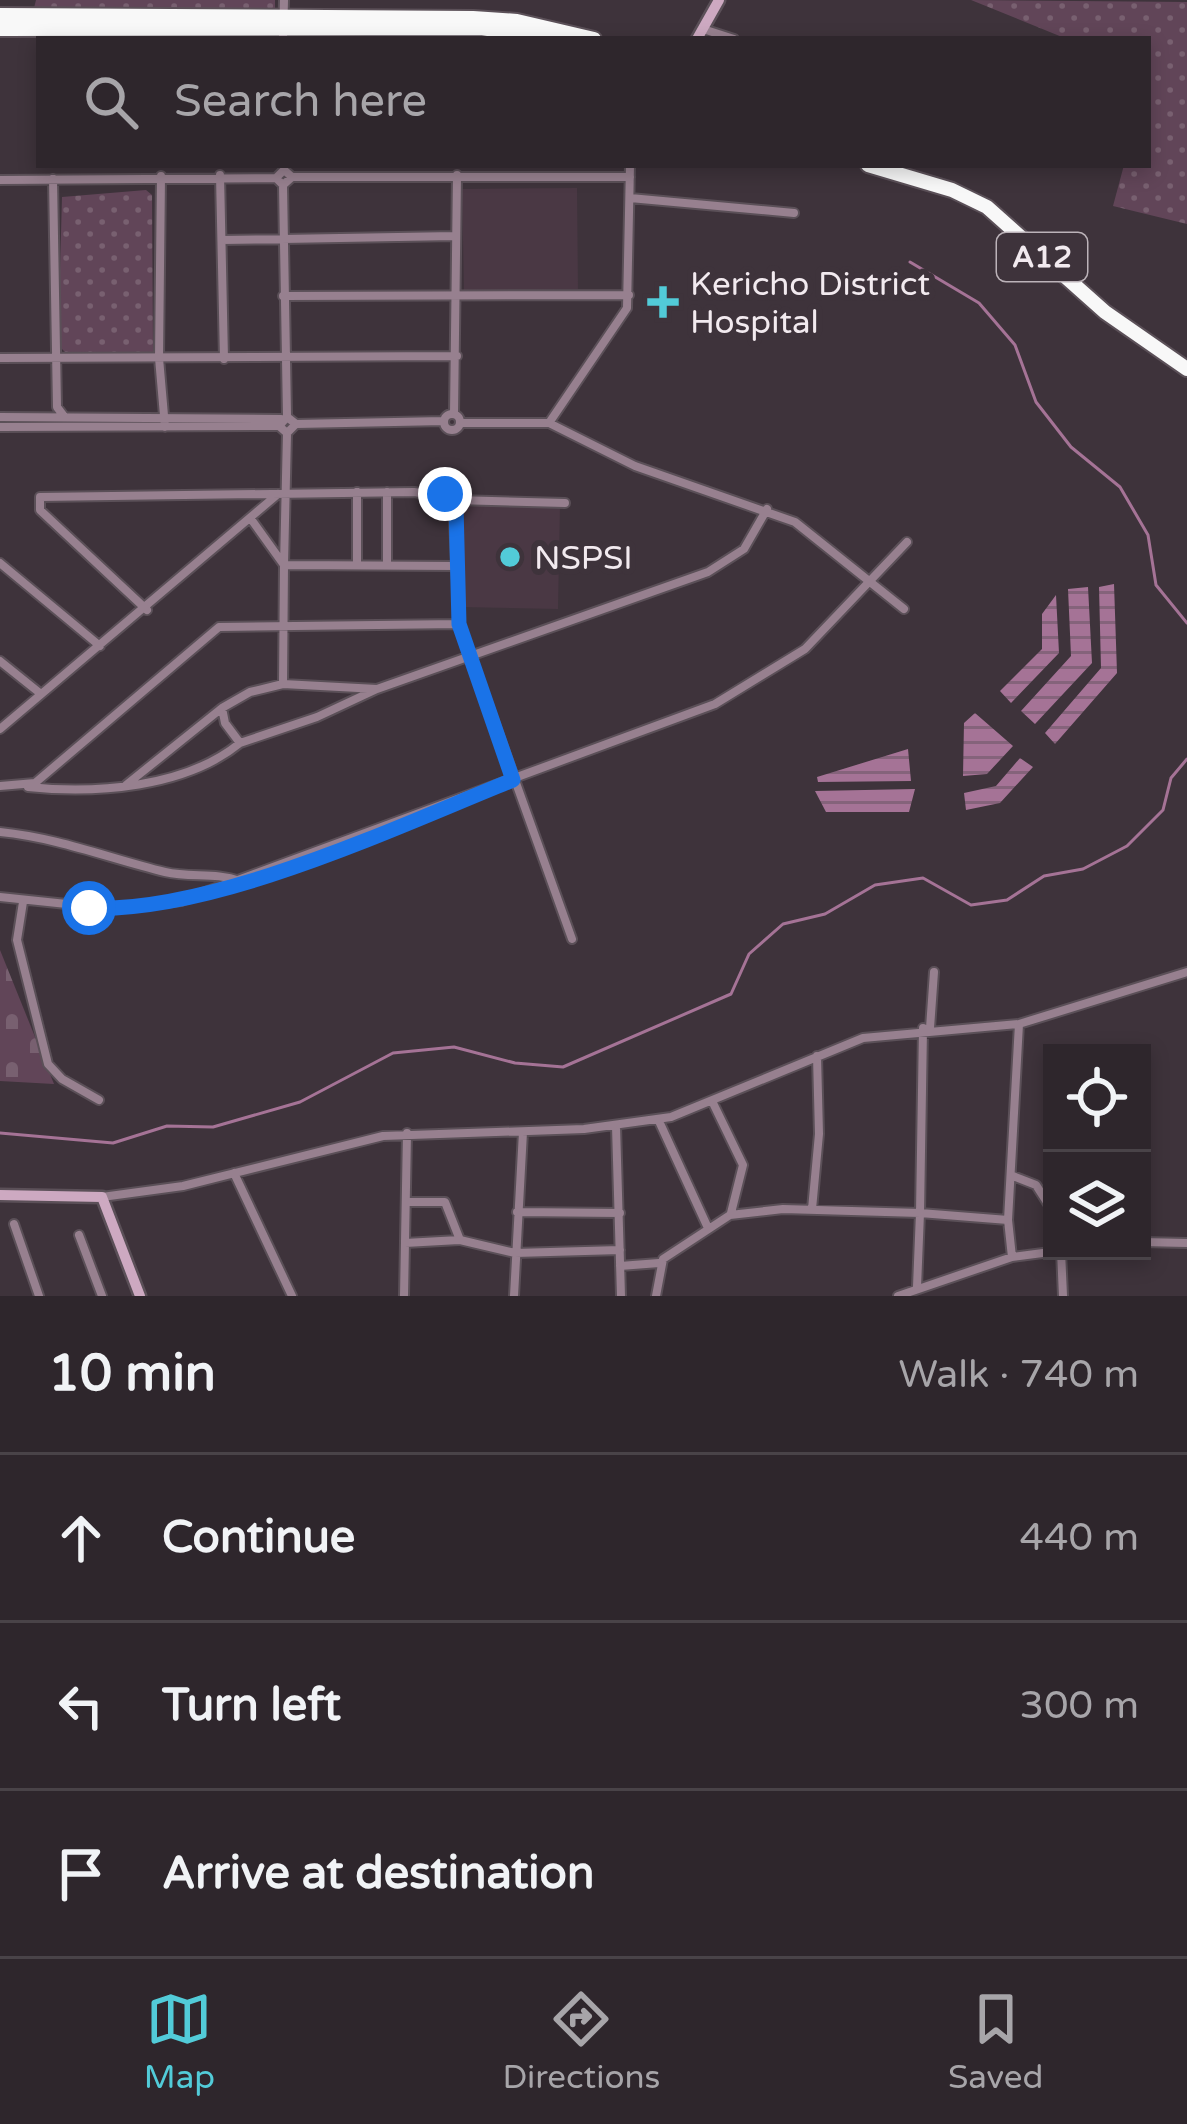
<!DOCTYPE html>
<meta charset="utf-8">
<style>
:root{--surface:#2e262c;--page:#362e34;--text:#f1f3f6;--muted:#a7a5a9;--line:#494348;--accent:#52cbd8}
body{margin:0;font-family:"Varela Round",sans-serif;background:var(--page);color:var(--text)}
.controls{position:absolute;right:36px;bottom:36px;display:grid;overflow:hidden;border-radius:0px;box-shadow:0 6px 18px #0003}
.controls button{width:108px;height:108px;display:grid;place-items:center;padding:0;border:0;border-bottom:3px solid var(--line);background:var(--surface);color:var(--text);font:60px sans-serif}
.stop{position:absolute;width:36px;height:36px;margin:-27px;border:9px solid #1a73e8;border-radius:50%;background:#fff}
.stop.end{background:#1a73e8;border-color:#fff;box-shadow:0 3px 12px #0008}
.list{margin:0;padding:0;list-style:none}
h2{display:flex;justify-content:space-between;align-items:center;height:156px;margin:0;padding:0 48px;font-size:51px}
h2 small{font-size:39px;font-weight:400;color:var(--muted)}
.list li{display:grid;grid-template-columns:78px 1fr auto;gap:36px;align-items:center;box-sizing:border-box;height:168px;padding:0 48px;border-top:3px solid var(--line)}
.list b{display:block;font-size:45px;white-space:nowrap}
.list em{font-size:39px;font-style:normal;color:var(--muted)}
.icon{flex:none;width:66px;height:66px;fill:none;stroke:currentColor;stroke-width:2;stroke-linecap:round;stroke-linejoin:round}
.map{position:relative;flex:none;width:1187px;height:1296px;overflow:hidden}
.search{position:absolute;background:var(--surface);box-shadow:0 6px 18px #0003;left:36px;right:36px;top:36px;height:132px;display:flex;align-items:center;gap:30px;box-sizing:border-box;padding:0 42px;border-radius:0px;color:var(--muted);font-size:45px}
.sheet{height:660px;background:var(--surface)}
nav{display:flex;justify-content:space-around;align-items:center;box-sizing:border-box;height:168px;border-top:3px solid var(--line);background:var(--surface);font-size:33px;color:var(--muted)}
nav a{display:grid;justify-items:center;gap:6px}
nav .on{color:var(--accent)}
.map>svg:first-child{display:block}
.built{fill:#4a3844}
.cemetery{fill:url(#cemetery-stones)}
.park{fill:url(#park-dots)}
.water{fill:url(#water-rules)}
.lines{fill:none;stroke-linecap:round;stroke-linejoin:round}
.stream{stroke:#a57396;stroke-width:3}
.street-casing{stroke:#5b5058;stroke-width:12}
.secondary-casing{stroke:#5b5058;stroke-width:15}
.highway-casing{stroke:#5b5058;stroke-width:18}
.street{stroke:#97808f;stroke-width:8}
.secondary{stroke:#cda9c1;stroke-width:10}
.highway{stroke:#f8f8f8;stroke-width:14}
.route{stroke:#1a73e8;stroke-width:15}
.poi-dot{fill:#52cbd8;stroke:#3e333b;stroke-width:4.5}
.labels{text-anchor:middle;stroke-width:12;stroke-linejoin:round;paint-order:stroke}
.shield{fill:#3e333b;stroke:#bcb3b9;stroke-width:3}
.shield-label{font-size:30px;font-weight:bold;fill:#f2eaef}
.poi-label{font-size:33px;fill:#f2eaef;stroke:#3e333b;text-anchor:start}
</style>
<div class="map">
<svg width="1187" height="1296" viewBox="0 0 1187 1296">
<defs>
<pattern id="cemetery-stones" width="16" height="16" patternUnits="userSpaceOnUse" patternTransform="scale(3)"><rect width="16" height="16" fill="#614558"/><path d="M2 7V4a2 2 0 0 1 4 0v3zM10 15v-3a2 2 0 0 1 4 0v3z" fill="#786070"/></pattern>
<pattern id="park-dots" width="8" height="8" patternUnits="userSpaceOnUse" patternTransform="scale(3)"><rect width="8" height="8" fill="#614558"/><path d="M2 2h.1M6 6h.1" fill="none" stroke="#786070" stroke-width="1.8" stroke-linecap="round"/></pattern>
<pattern id="water-rules" width="6" height="5" patternUnits="userSpaceOnUse" patternTransform="scale(3)"><rect width="6" height="5" fill="#a57396"/><path d="M0 2.5h6" fill="none" stroke="#85637b"/></pattern>
</defs>
<rect width="100%" height="100%" fill="#3e333b"/>
<path class="built" d="M577,188L578,289L464,290L462,189Z
M463,505L560,507L558,609L461,607Z"/>
<path class="cemetery" d="M0,950L54,1084L0,1081Z"/>
<path class="park" d="M36,0H275V13L34,8Z
M971,0L1187,2V224L1113,206L1124,165H1148V39H1067Z
M146,190L152,195L153,352L146,356H69L58,345L62,197Z"/>
<path class="water" d="M1114,584L1117,673L1055,744L1045,733L1101,668L1099,587Z
M1088,587L1092,663L1035,724L1021,711L1071,656L1068,589Z
M1056,595L1059,653L1011,703L1000,691L1042,649V614Z
M975,713L1013,746L987,774L963,776L964,723Z
M908,749L911,781L818,782L817,777Z
M1020,758L1033,767L1000,803L966,810L964,793L996,786Z
M915,789L909,812H826L815,791Z"/>
<g class="lines">
<path class="stream" d="M910,262L979,303L1015,345L1036,402L1071,447L1120,487L1148,535L1156,585L1187,623
M0,1133L113,1143L167,1126L213,1127L300,1102L393,1053L454,1047L515,1063L563,1067L731,994L749,954L783,924L825,914L875,885L923,878L971,905L1007,900L1044,876L1083,869L1127,846L1163,810L1171,778L1187,759"/>
<defs>
<path id="street" d="M703,29L734,39
M283,39L284,0
M220,175L224,359
M161,176L159,358L165,427
M292,177H630
M53,179L57,407L63,415
M0,180L276,178
M283,185L292,177L284,170L276,178L283,185L287,416
M630,198L794,213
M222,240L455,236
M283,296L629,295
M0,358L457,356
M454,414L457,175
M444 422a8 8 0 1 1 16 0a8 8 0 1 1-16 0Z
M0,417L281,419
M460,423H549
M549,423L635,466L795,522L904,609
M549,423L627,308L630,165
M296,424L444,421
M0,427L279,426
M287,433L296,424L287,417L279,426L287,433L284,565L457,566
M455,500L565,503
M251,519L284,565L283,684
M0,563L100,646
M357,564V492
M387,565V492
M147,610L40,510V497L414,492L453,498L459,624L572,939
M0,661L41,694
M283,684L377,689L317,717L240,743L225,723L222,708L250,692Z
M377,689L708,572L744,549L767,509
M0,729L278,494
M126,785L222,708
M0,786L35,783L219,627L459,624
M28,787C95,794 185,788 240,743
M0,832C59,838 108,858 165,872C191,878 215,872 240,881
M0,897L114,909L181,901L715,704L805,649L907,542
M23,902L17,940L48,1064L62,1079L99,1100
M923,1028L920,1213L1008,1220
M930,1028L934,972
M713,1103L743,1165L731,1213
M658,1119L708,1228
M616,1126L621,1296
M234,1173L292,1296
M1013,1176L1036,1185L1052,1210
M102,1197L183,1186L383,1136L584,1129L671,1117L863,1038L1019,1024L1187,972
M406,1202H445L460,1240L515,1253L620,1250
M812,1209L819,1134L817,1056
M517,1212L620,1213
M14,1224L39,1296
M79,1235L102,1296
M1142,1242L1187,1243
M405,1243L459,1240
M1061,1251L1063,1296
M1012,1257L1008,1220L1019,1024
M620,1266L659,1263
M404,1296L407,1133
M514,1296L523,1132
M656,1296L663,1259L730,1215L783,1209L920,1213L917,1287
M898,1296L1012,1257L1058,1251"/>
<path id="secondary" d="M697,39L719,0
M0,1195L102,1197L140,1296"/>
<path id="highway" d="M0,15L473,18L517,21L594,39
M0,29L481,28L559,39
M868,165L952,190L987,207L1105,312L1187,369"/>
</defs>
<use href="#street" class="street-casing"/>
<use href="#secondary" class="secondary-casing"/>
<use href="#highway" class="highway-casing"/>
<use href="#street" class="street"/>
<use href="#secondary" class="secondary"/>
<use href="#highway" class="highway"/>
</g>
<g class="lines">
<path class="route" d="M89,908C214,913 394,828 513,780L459,624L456,506L445,494"/>
</g>
<g class="poi-dot">
<path d="M657 284h12v12h12v12h-12v12h-12v-12h-12v-12h12z"/>
<circle cx="510" cy="557" r="12"/>
</g>
<g class="labels">
<rect class="shield" x="997" y="233" width="90" height="48" rx="9"/>
<g class="shield-label">
<text x="1042" y="267">A12</text>
</g>
<g class="poi-label">
<text x="690" y="295">Kericho District<tspan x="690" dy="38">Hospital</tspan></text>
<text x="534" y="569">NSPSI</text>
</g>
</g>
</svg>
<div class="controls">
<button><svg class="icon" aria-label="locate" viewBox="0 0 24 24"><circle cx="12" cy="12" r="6"/><path d="M12 2v4M12 18v4M2 12h4M18 12h4"/></svg></button>
<button><svg class="icon" aria-label="layers" viewBox="0 0 24 24"><path d="M12 4l9 5-9 5-9-5zM3 14l9 5 9-5"/></svg></button>
</div>
<div class="stop" style="left:89px;top:908px"></div>
<div class="stop end" style="left:445px;top:494px"></div>
<div class="search"><svg class="icon" aria-label="search" viewBox="0 0 24 24"><circle cx="10" cy="10" r="6"/><path d="M15 15l6 6"/></svg>Search here</div>
</div>
<section class="sheet">
<h2>10 min<small>Walk · 740 m</small></h2>
<ul class="list">
<li><svg class="icon" aria-label="ahead" viewBox="0 0 24 24"><path d="M12 20V5M6 11l6-6 6 6"/></svg><div><b>Continue</b></div><em>440 m</em></li>
<li><svg class="icon" aria-label="left" viewBox="0 0 24 24"><path d="M17 20v-9H6M10 6l-5 5 5 5"/></svg><div><b>Turn left</b></div><em>300 m</em></li>
<li><svg class="icon" aria-label="arrive" viewBox="0 0 24 24"><path d="M6 21V4h12l-3 4 3 4H6"/></svg><div><b>Arrive at destination</b></div></li>
</ul>
</section>
<nav>
<a class="on"><svg class="icon" aria-label="map" viewBox="0 0 24 24"><path d="M3 6l6-2 6 2 6-2v14l-6 2-6-2-6 2zM9 4v14M15 6v14"/></svg>Map</a>
<a><svg class="icon" aria-label="directions" viewBox="0 0 24 24"><path d="M12 3l9 9-9 9-9-9zM9 14v-3h6M13 9l2 2-2 2"/></svg>Directions</a>
<a><svg class="icon" aria-label="saved" viewBox="0 0 24 24"><path d="M7 4h10v16l-5-4-5 4z"/></svg>Saved</a>
</nav>
